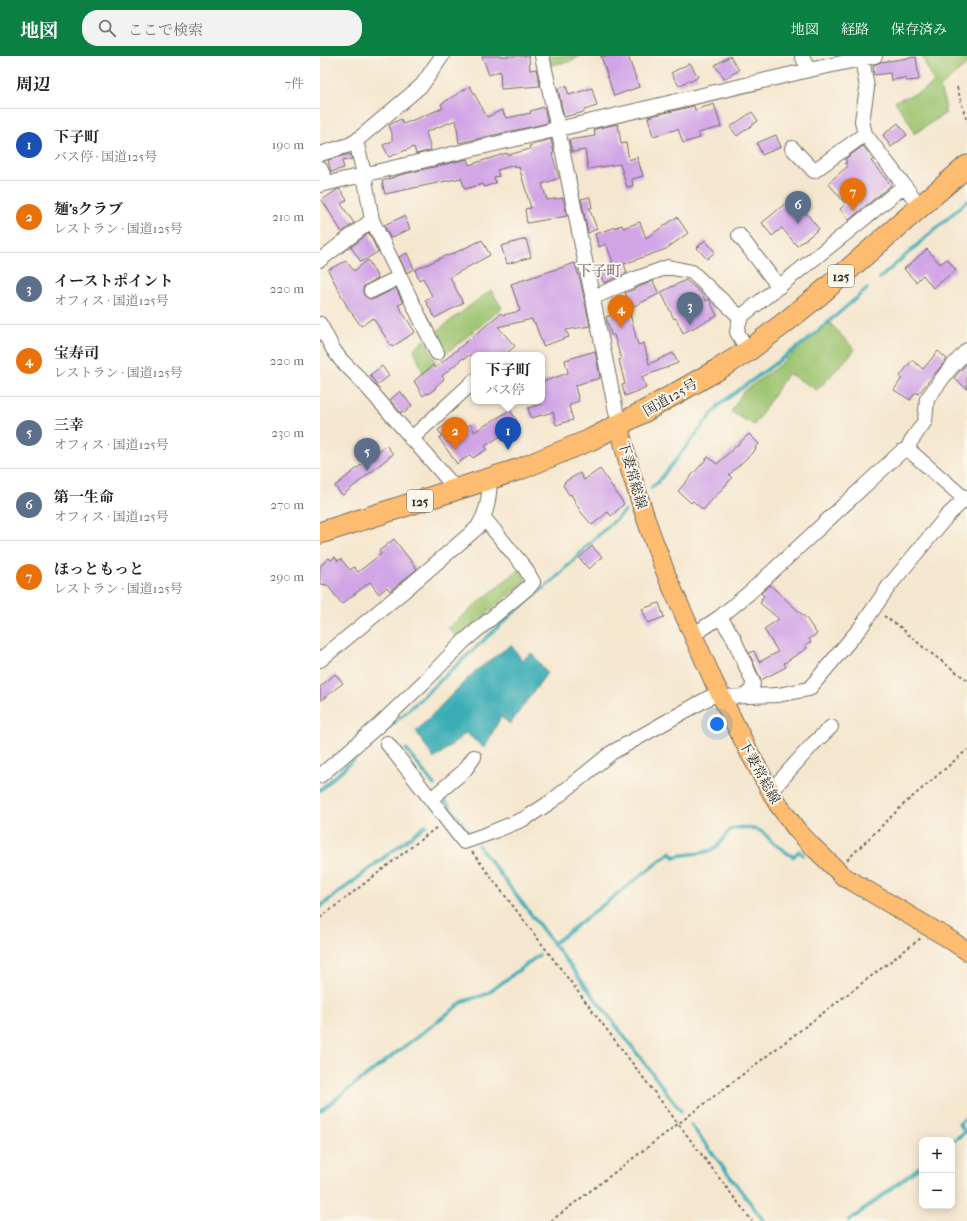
<!DOCTYPE html>
<html lang="ja">
<meta charset="utf-8">
<style>
:root{--surface:#fff;--page:#f2f2f2;--text:#222;--muted:#767676;--line:#e0e0e0;--accent:#0b8043}
body{margin:0;font-family:"IM FELL French Canon","Noto Serif JP",serif;background:var(--page);color:var(--text)}
.controls{position:absolute;right:12px;bottom:12px;display:grid;overflow:hidden;border-radius:8px;box-shadow:0 2px 10px #0003}
.controls button{width:36px;height:36px;display:grid;place-items:center;padding:0;border:0;border-bottom:1px solid var(--line);background:var(--surface);color:var(--text);font:20px sans-serif}
.you{position:absolute;left:397px;top:668px;width:14px;height:14px;margin:-10px;border:3px solid #fff;border-radius:50%;background:#1a73e8;box-shadow:0 0 0 6px #1a73e833}
.badge{display:grid;place-items:center;width:26px;height:26px;border-radius:50%;background:var(--accent);color:#fff;font-size:13px;font-weight:700}
.pin{position:absolute;translate:-50% -33px;filter:drop-shadow(0 1px 2px #0008)}
.pin::after{content:'';position:absolute;top:21px;width:14px;height:12px;background:inherit;clip-path:polygon(0 0,100% 0,50% 100%)}
.popup{position:absolute;left:151px;top:296px;width:74px;height:52px;box-sizing:border-box;display:grid;place-content:center;border-radius:8px;background:var(--surface);filter:drop-shadow(0 1px 3px #0005);font-size:13px;white-space:nowrap;color:var(--muted)}
.popup b{font-size:15px;color:var(--text)}
.popup::after{content:'';position:absolute;left:50%;top:100%;margin-left:-8px;border:8px solid transparent;border-top-color:var(--surface)}
.list{margin:0;padding:0;list-style:none}
h2{display:flex;justify-content:space-between;align-items:center;height:52px;margin:0;padding:0 16px;font-size:17px}
h2 small{font-size:13px;font-weight:400;color:var(--muted)}
.list li{display:grid;grid-template-columns:26px 1fr auto;gap:12px;align-items:center;box-sizing:border-box;height:72px;padding:0 16px;border-top:1px solid var(--line)}
.list b{display:block;font-size:15px;white-space:nowrap}
.list p{margin:0;font-size:13px;white-space:nowrap;color:var(--muted)}
.list em{font-size:13px;font-style:normal;color:var(--muted)}
.icon{flex:none;width:22px;height:22px;fill:none;stroke:currentColor;stroke-width:2;stroke-linecap:round;stroke-linejoin:round}
.map{position:relative;flex:none;width:647px;height:1165px;overflow:hidden}
header{display:flex;align-items:center;gap:24px;box-sizing:border-box;height:56px;padding:0 20px;background:var(--accent);color:#fff}
header strong{font-size:19px}
nav{display:flex;gap:22px;margin-inline-start:auto;font-size:14px}
.search{width:280px;height:36px;background:var(--page);display:flex;align-items:center;gap:10px;box-sizing:border-box;padding:0 14px;border-radius:16px;color:var(--muted);font-size:15px}
main{display:flex}
aside{flex:1;background:var(--surface)}
.map>svg:first-child{display:block}
.green{fill:#9ec571;stroke:#64784e}
.water{fill:#3badb5;stroke:#336c70}
.lines{fill:none;stroke-linecap:round;stroke-linejoin:round}
.stream{stroke:#3badb5;stroke-width:3.5}
.building{fill:#d1a4e6}
.minor-casing{stroke:#726d64;stroke-width:16}
.major-casing{stroke:#726d64;stroke-width:20}
.highway-casing{stroke:#726d64;stroke-width:23}
.path{stroke:#726d64;stroke-width:2;stroke-dasharray:3 3;stroke-linecap:butt}
.minor{stroke:#fff;stroke-width:14}
.major{stroke:#febc70;stroke-width:18}
.highway{stroke:#febc70;stroke-width:21}
.labels{text-anchor:middle;stroke-width:4;stroke-linejoin:round;paint-order:stroke}
.shield{fill:#fbf7ec;stroke:#696865;stroke-width:1}
.shield-label{font-size:13px;font-weight:bold;fill:#2b2b2b}
.street-label{font-size:14px;fill:#2b2b2b;stroke:#fbf7ec}
.neighbourhood-label{font-size:15px;fill:#65556c;stroke:#fbf7ec}
</style>
<header>
<strong>地図</strong>
<div class="search"><svg class="icon" aria-label="search" viewBox="0 0 24 24"><circle cx="10" cy="10" r="6"/><path d="M15 15l6 6"/></svg>ここで検索</div>
<nav><a>地図</a><a>経路</a><a>保存済み</a></nav>
</header>
<main>
<aside>
<h2>周辺<small>7件</small></h2>
<ul class="list">
<li><span class="badge" style="background:#1a4fb4">1</span><div><b>下子町</b><p>バス停 · 国道125号</p></div><em>190 m</em></li>
<li><span class="badge" style="background:#e8710a">2</span><div><b>麺'sクラブ</b><p>レストラン · 国道125号</p></div><em>210 m</em></li>
<li><span class="badge" style="background:#5c6f8a">3</span><div><b>イーストポイント</b><p>オフィス · 国道125号</p></div><em>220 m</em></li>
<li><span class="badge" style="background:#e8710a">4</span><div><b>宝寿司</b><p>レストラン · 国道125号</p></div><em>220 m</em></li>
<li><span class="badge" style="background:#5c6f8a">5</span><div><b>三幸</b><p>オフィス · 国道125号</p></div><em>230 m</em></li>
<li><span class="badge" style="background:#5c6f8a">6</span><div><b>第一生命</b><p>オフィス · 国道125号</p></div><em>270 m</em></li>
<li><span class="badge" style="background:#e8710a">7</span><div><b>ほっともっと</b><p>レストラン · 国道125号</p></div><em>290 m</em></li>
</ul>
</aside>
<div class="map">
<svg width="647" height="1165" viewBox="0 0 647 1165">
<rect width="100%" height="100%" fill="#fbf7ec"/>
<filter id="ink" filterUnits="userSpaceOnUse"><feTurbulence type="fractalNoise" baseFrequency=".025" numOctaves="2"/><feDisplacementMap in="SourceGraphic" scale="8" xChannelSelector="R" yChannelSelector="G"/><feConvolveMatrix kernelMatrix="1 2 1 2 8 2 1 2 1" color-interpolation-filters="sRGB"/></filter>
<filter id="wash" filterUnits="userSpaceOnUse"><feTurbulence type="fractalNoise" baseFrequency=".012" numOctaves="4" result="noise"/><feDisplacementMap in="SourceGraphic" scale="16" xChannelSelector="R" yChannelSelector="G"/><feGaussianBlur stdDeviation="0.9" result="paint"/><feColorMatrix in="noise" values="0 0 0 0 0 0 0 0 0 0 0 0 0 0 0 0 0 1.4 0 .05"/><feComposite in="paint" operator="in"/></filter>
<g filter="url(#wash)">
<rect width="100%" height="100%" fill="#f5e7cf"/>
<path class="green" d="M227,0H260L249,6L230,9Z
M602,0H647L646,9L620,31L626,52L624,54L626,57L594,78L592,71L575,45L600,36L614,27Z
M171,234L182,252L123,300L113,278Z
M510,267L535,294L497,334L468,317L434,369L411,356L423,336L458,310Z
M105,284L116,306L103,317L94,293Z
M199,513L206,525L138,582L128,572Z"/>
<path class="water" d="M191,589L202,604L212,597L227,617L190,668L181,661L164,692L146,677L114,703L96,675L154,616Z"/>
<g class="lines">
<path class="stream" d="M560,222L647,145
M331,432L338,426L400,348L486,285L547,233
M86,693L114,729
M0,734L70,671L191,559L237,521L272,485L305,455
M125,744L150,778
M158,789L361,1055
M0,851L106,769
M233,888L351,796L354,801C367,797 383,799 393,793C402,789 404,778 412,773C419,770 437,772 442,776C446,778 448,782 451,785C458,791 466,796 473,801L479,795L483,799
M0,1055L144,945L167,938L219,899
M371,1069L444,1165
M632,1086L645,1076L639,1068L647,1061
M529,1165L602,1109"/>
</g>
<g id="blocks">
<path class="building" d="M162,0H209L210,14L216,13L220,30L181,33L180,15L169,19Z
M281,0H308L319,31L294,40Z
M410,0L419,14L404,23L395,9Z
M596,1L599,24L586,25L585,22L571,24L570,17L554,19L553,9L561,6Z
M370,7L378,21L370,26L369,24L359,30L351,17Z
M150,30L167,61L182,54L186,62L211,57L210,55L224,51L228,67L139,87L136,64L106,76L111,94L96,98L94,91L69,101L63,89L72,85V77L69,69L81,63L83,68L123,52L121,48Z
M246,30L249,39L272,32L277,50L264,54V56L244,61L238,32Z
M394,48L401,71L378,77L380,82L363,87L358,73L333,80L328,61L374,50L375,54Z
M432,56L438,65L417,80L410,71Z
M578,67L587,79L571,91L563,79Z
M298,68L301,88L306,87L309,104L317,101L323,120L312,123L313,130L307,131L300,108L268,113L265,94L252,96L249,84L275,80L274,73Z
M456,79L461,91L442,99L437,87Z
M231,83L234,97L232,98L239,122L222,128L227,144L243,142L247,160L207,167L205,153L211,152L199,111L196,112L195,109L177,114L179,120L174,121L176,127L164,131L163,128L145,133L141,122L65,138L62,125L80,119L147,103L149,109L187,97L188,99L210,93L209,90Z
M543,90L551,100L550,101L553,104L551,105L571,129L529,164L520,153L526,148L508,127L528,110L525,107L527,106L525,103Z
M30,98L32,103L22,105L24,112L11,116L8,104Z
M18,133H20L27,144L21,148L34,167L22,176L2,144Z
M270,141L272,152H269L277,173L268,177L261,143Z
M473,141L499,173L477,190L462,172L452,180L442,167Z
M84,160L90,173L70,182L64,169Z
M357,161L368,177L346,193L304,208L307,217L284,227L280,218L290,214L288,208L293,206L286,188L279,191L275,178L302,169L303,172L320,166L326,182Z
M49,177L58,196L41,206L31,191Z
M206,183L211,201L187,208L181,190Z
M162,184L170,199L130,221L143,247L115,262L105,244L112,240L103,222L99,224L95,214L127,199L128,200Z
M385,184L395,196L387,203L377,192Z
M607,193L620,208L627,203L636,214L613,232L603,219L596,226L584,213Z
M87,197L94,213L87,217L79,201Z
M48,204L58,222L44,230L43,234L44,239L50,243H54L76,232L83,247L78,249L95,276L72,291L53,262L41,270L28,252L8,214L26,205L34,215Z
M255,207L260,224L270,270L246,274L249,281L223,290L215,267H213L212,263L178,271L195,290L185,299H149L144,303L143,302L122,320L124,323L115,331L116,332L108,338L107,337L103,340L94,325L113,309L115,312L181,257L183,259L200,255L191,228Z
M366,224L381,237L386,245L389,243L397,260L363,277L356,262L354,263L341,236Z
M333,225L339,238L312,251L305,237Z
M309,254L318,289L324,287L329,308L353,297L358,307L322,321L326,332L305,340L302,329L305,328L299,304L301,303L294,279H291L286,261Z
M275,295L280,322L259,328V329L255,330L259,345L251,348V349L249,350L253,364L236,369L233,356L211,362L208,352L222,348V326L248,317L245,304Z
M618,295L627,303L598,338L596,336L590,344L574,334L582,322L580,320L592,304L603,313Z
M647,307V333L634,322Z
M62,310L69,320L57,329L50,319Z
M80,335L92,350L84,357L82,355L81,357L70,344Z
M190,354L197,365L192,367L195,371L165,390L167,393L153,402L150,399L137,408L119,382L122,380L118,374L127,368L135,378L150,368L154,374V376Z
M429,378L439,388L435,391L436,393L409,419L412,422L383,454L373,445L371,447L358,435L388,401L397,408Z
M66,389L73,398L23,439L21,438L15,430Z
M280,413L304,448L291,460L288,456L272,469L260,455L251,438L249,439L243,429L245,427L244,426L260,417L264,424Z
M74,483L97,513L70,535L67,531L59,538L50,526L22,548L7,529L0,528V510L9,502L11,504L15,501L18,505L21,503L30,514L34,511L38,516L61,498L59,495Z
M272,490L282,501L269,513L259,502Z
M450,529L486,562L497,578L489,583L491,586L485,589L487,592L464,607L466,611L441,624L429,597L434,595L439,606L458,596L444,573L459,563L440,547L442,545L441,543L444,540L441,537Z
M339,547L344,561L328,567L322,553Z
M15,618L23,627L0,645V631Z"/>
</g>
</g>
<g filter="url(#ink)">
<use href="#blocks" fill-opacity="0" stroke="#726d64" stroke-width="1"/>
<g class="lines">
<defs>
<path id="minor" d="M222,0L238,73L299,370
M482,0L489,14
M542,2L547,32L542,65L545,78L600,150
M472,92L494,115L545,78
M0,98L29,89L36,85L102,29L122,0
M0,112L7,127
M0,129L489,14L555,0
M52,164L117,297
M419,179L459,231
M0,204L52,164L44,118L36,85
M51,235L80,221
M272,242L315,223L348,211L372,216L421,262
M0,268L13,293L21,304L40,323L137,434
M428,295L417,276L419,266L423,259L525,178L584,130
M91,383L154,325
M587,394L591,385L605,365L607,343L628,315L647,294
M400,561L413,581L433,626L432,634L424,640
M373,579L400,561L429,537L582,395L587,394L591,396L645,443
M0,604L85,534L157,472C168,456 169,442 170,423
M401,641L458,639L489,633L541,571L569,530L627,460L647,441
M67,687L144,786L170,777L206,762L232,745L291,697L399,636
M0,720L59,669L106,624L144,585L210,530L213,526L205,512L164,462
M450,736L492,689L511,671
M111,743L144,715L154,701"/>
<path id="major" d="M299,370L310,414L329,472L348,523L394,626L429,696L457,747L477,774L492,790L523,820L626,881L647,895"/>
<path id="highway" d="M0,477L200,413L270,384L325,355L397,314L428,295L463,268L498,240L647,110"/>
</defs>
<use href="#minor" class="minor-casing"/>
<use href="#major" class="major-casing"/>
<use href="#highway" class="highway-casing"/>
<path class="path" d="M637,31L647,66
M564,560L579,570L604,592L647,624
M152,796L432,1165
M527,804L584,748L647,694
M0,862L117,771
M231,1165L601,882"/>
<use href="#minor" class="minor"/>
<use href="#major" class="major"/>
<use href="#highway" class="highway"/>
</g>
</g>
<g class="labels">
<g class="shield">
<rect x="508" y="209" width="26" height="22" rx="3"/>
<rect x="87" y="434" width="26" height="22" rx="3"/>
</g>
<g class="shield-label">
<text x="521" y="225">125</text>
<text x="100" y="450">125</text>
</g>
<g class="street-label">
<text transform="translate(350 341) rotate(-30)" y="5">国道125号</text>
<text transform="translate(313 419) rotate(74)" y="5">下妻常総線</text>
<text transform="translate(440 716) rotate(61)" y="5">下妻常総線</text>
</g>
<g class="neighbourhood-label">
<text x="279" y="220">下子町</text>
</g>
</g>
</svg>
<div class="controls">
<button>+</button>
<button>−</button>
</div>
<div class="you"></div>
<div class="pin badge" style="left:188px;top:394px;background:#1a4fb4">1</div>
<div class="popup"><b>下子町</b>バス停</div>
<div class="pin badge" style="left:135px;top:394px;background:#e8710a">2</div>
<div class="pin badge" style="left:370px;top:269px;background:#5c6f8a">3</div>
<div class="pin badge" style="left:301px;top:272px;background:#e8710a">4</div>
<div class="pin badge" style="left:47px;top:415px;background:#5c6f8a">5</div>
<div class="pin badge" style="left:478px;top:168px;background:#5c6f8a">6</div>
<div class="pin badge" style="left:533px;top:155px;background:#e8710a">7</div>
</div>
</main>
